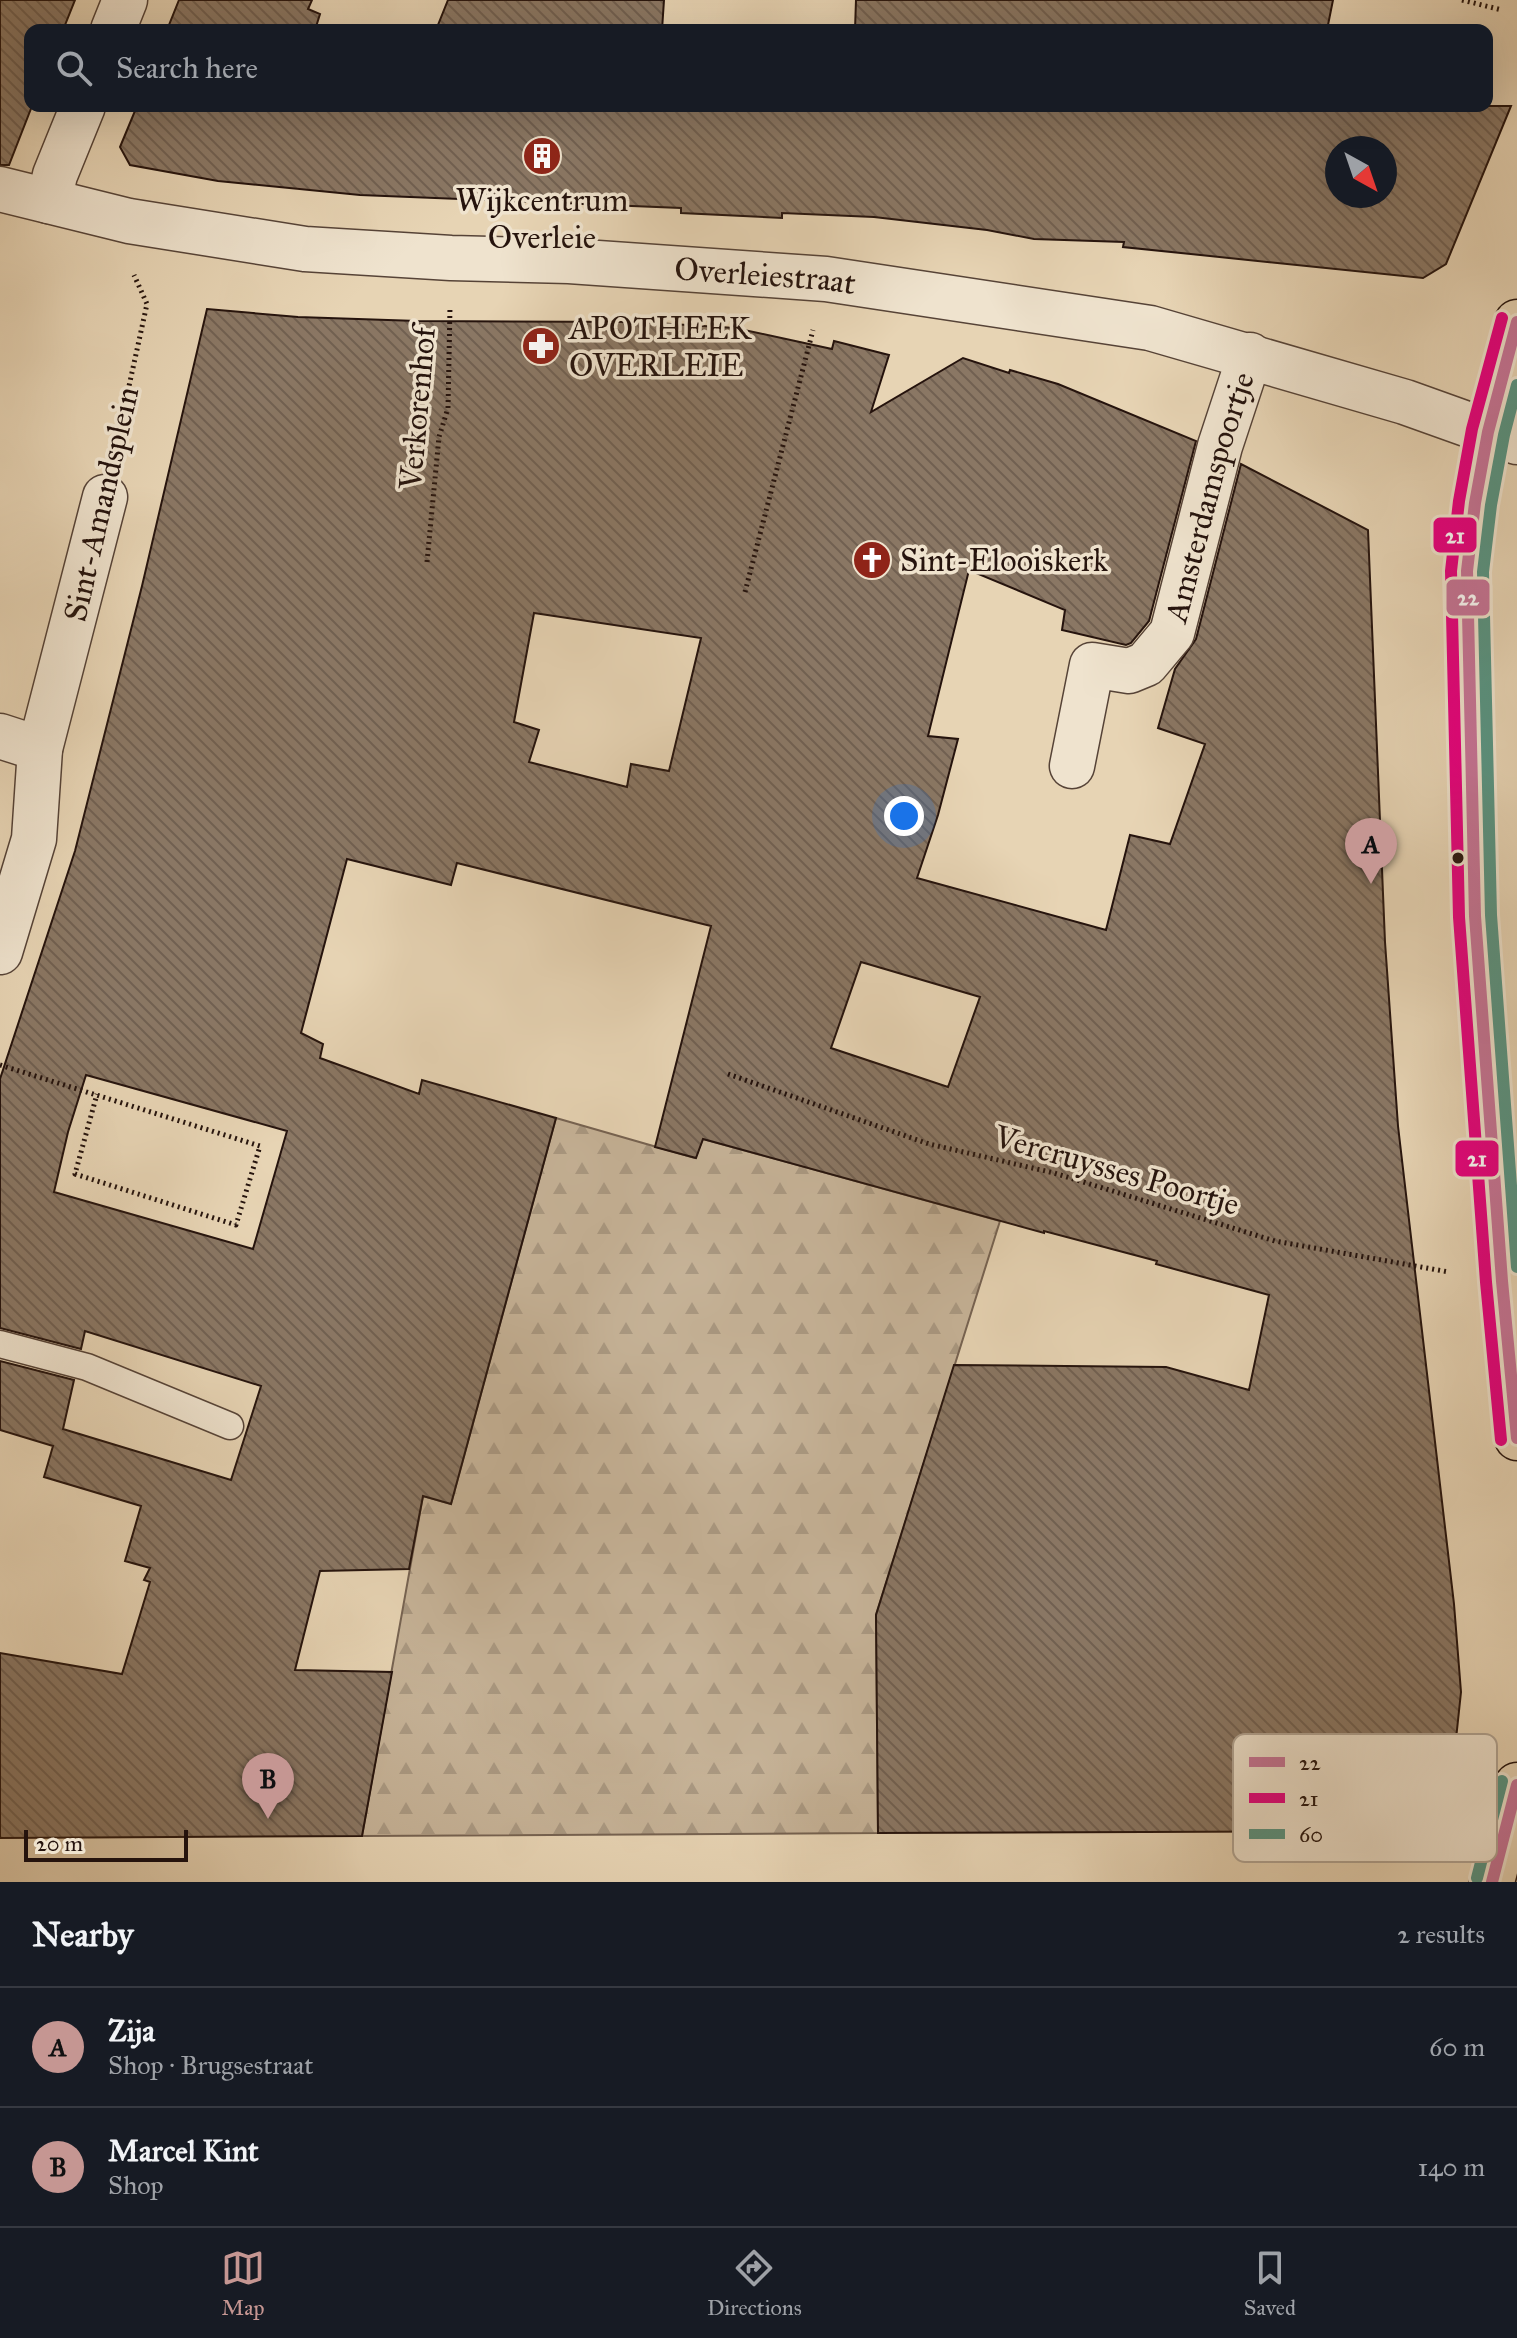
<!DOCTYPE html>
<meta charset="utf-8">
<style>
:root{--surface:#171b24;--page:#20242c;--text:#f1f3f6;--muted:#9ea1a6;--line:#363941;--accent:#c59692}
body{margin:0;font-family:"IM FELL Great Primer",serif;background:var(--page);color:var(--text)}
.compass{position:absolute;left:1325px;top:136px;width:72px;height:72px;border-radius:50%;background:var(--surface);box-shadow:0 8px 32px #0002;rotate:140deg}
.scale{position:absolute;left:24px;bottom:20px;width:164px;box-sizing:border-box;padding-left:8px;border:4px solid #25130d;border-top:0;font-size:22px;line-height:28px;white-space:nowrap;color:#25130d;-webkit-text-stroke:6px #efe3ce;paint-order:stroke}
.you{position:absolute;left:904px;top:816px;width:28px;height:28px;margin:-20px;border:6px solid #fff;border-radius:50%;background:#1a73e8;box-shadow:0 0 0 12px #1a73e833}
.badge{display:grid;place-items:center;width:52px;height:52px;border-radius:50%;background:var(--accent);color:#111;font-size:26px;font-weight:700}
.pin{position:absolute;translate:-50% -66px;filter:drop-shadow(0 2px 4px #0008)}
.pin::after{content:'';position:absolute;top:42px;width:28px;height:24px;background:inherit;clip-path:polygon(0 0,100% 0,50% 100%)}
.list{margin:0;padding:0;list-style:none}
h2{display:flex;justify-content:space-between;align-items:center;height:104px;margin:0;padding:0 32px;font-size:34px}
h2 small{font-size:26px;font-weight:400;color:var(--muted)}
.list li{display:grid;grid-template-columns:52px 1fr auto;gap:24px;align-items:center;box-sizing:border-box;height:120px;padding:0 32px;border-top:2px solid var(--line)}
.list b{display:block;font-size:30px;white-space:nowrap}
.list p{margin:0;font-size:26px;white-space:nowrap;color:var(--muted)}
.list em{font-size:26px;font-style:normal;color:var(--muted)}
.icon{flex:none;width:44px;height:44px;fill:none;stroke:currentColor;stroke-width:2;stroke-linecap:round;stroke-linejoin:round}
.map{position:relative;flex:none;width:1517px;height:1882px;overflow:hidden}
.search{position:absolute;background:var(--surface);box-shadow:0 8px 32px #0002;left:24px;right:24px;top:24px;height:88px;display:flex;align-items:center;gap:20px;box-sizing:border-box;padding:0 28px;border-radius:16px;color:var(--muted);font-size:30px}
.sheet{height:344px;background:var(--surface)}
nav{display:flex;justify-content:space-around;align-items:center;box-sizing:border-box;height:112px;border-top:2px solid var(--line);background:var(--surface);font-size:22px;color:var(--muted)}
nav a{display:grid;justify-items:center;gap:4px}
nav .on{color:var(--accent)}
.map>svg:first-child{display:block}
.forest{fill:url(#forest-firs);stroke:#766352;stroke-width:2}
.building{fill:url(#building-back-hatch);stroke:#25130d;stroke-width:2;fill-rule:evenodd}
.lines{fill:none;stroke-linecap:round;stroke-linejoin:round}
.service-casing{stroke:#564337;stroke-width:29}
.minor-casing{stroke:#564337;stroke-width:47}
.primary-casing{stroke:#25130d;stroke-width:47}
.path{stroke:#25130d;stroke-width:5;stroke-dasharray:2 4;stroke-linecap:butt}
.service{stroke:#efe3ce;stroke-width:26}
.minor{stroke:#efe3ce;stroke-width:44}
.primary{stroke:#e7d4b4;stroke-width:44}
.bus-1-casing{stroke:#efe3ce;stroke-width:18}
.bus-2-casing{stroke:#efe3ce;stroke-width:18}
.bus-3-casing{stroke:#efe3ce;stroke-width:18}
.bus-1{stroke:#c67497;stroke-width:12}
.bus-2{stroke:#e6007e;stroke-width:12}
.bus-3{stroke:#589584;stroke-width:12}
.bus-dot{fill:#25130d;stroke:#efe3ce;stroke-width:3}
.labels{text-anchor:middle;stroke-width:7;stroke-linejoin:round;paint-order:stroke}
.poi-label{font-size:32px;fill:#25130d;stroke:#efe3ce;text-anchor:start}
.street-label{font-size:32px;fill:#25130d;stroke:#efe3ce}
.key{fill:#efe3ce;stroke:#b2a594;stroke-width:2}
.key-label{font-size:22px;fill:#25130d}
.line-badge{stroke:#efe3ce;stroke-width:3}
.badge-label{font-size:22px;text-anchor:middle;font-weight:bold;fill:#fff}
</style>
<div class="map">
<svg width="1517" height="1882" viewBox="0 0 1517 1882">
<defs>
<pattern id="forest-firs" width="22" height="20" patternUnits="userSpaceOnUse" patternTransform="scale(2)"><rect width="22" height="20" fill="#c6b398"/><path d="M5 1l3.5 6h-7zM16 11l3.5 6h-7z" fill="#aa9982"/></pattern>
<pattern id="building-back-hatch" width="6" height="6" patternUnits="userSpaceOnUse" patternTransform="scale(2)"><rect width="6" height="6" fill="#8a7764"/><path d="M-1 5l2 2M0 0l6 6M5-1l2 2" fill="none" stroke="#716051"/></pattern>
</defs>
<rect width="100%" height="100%" fill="#e7d4b4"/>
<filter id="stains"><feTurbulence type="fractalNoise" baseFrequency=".0025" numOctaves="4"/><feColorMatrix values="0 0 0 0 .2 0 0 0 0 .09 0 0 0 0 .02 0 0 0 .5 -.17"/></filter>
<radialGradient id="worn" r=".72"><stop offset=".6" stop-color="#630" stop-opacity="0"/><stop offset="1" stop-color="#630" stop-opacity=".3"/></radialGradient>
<path class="forest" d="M556,1118L695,1158L703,1139L1000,1221L876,1615L878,1833L362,1836L423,1496L451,1504Z"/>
<path class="building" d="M0,0H75L63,30H30V106H32L9,165H0Z
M179,0H312L308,9L320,14L315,30H167Z
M448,0H664L662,30H436Z
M856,0H1333L1327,30H855Z
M137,106H1511L1446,264L1423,278L1123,247L1124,242L1034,239L987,230L874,217L782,213V218L681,213V208L360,195L218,181L130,165L120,147ZM1337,148H1385V196H1337Z
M207,309L298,317L418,321L640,322L735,328L832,349L834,341L889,355L871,412L963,358L1009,373L1010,370L1058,384L1196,441L1149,621L1131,643L1126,645L1062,630L1065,610L969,570L928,736L958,739L938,815L917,878L1106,930L1130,835L1170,844L1205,744L1158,728L1175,669L1196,639L1241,464L1368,530L1385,942L1398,1126L1454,1604L1461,1692L1449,1805L1416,1831L878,1833L876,1615L954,1365L1166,1367L1249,1390L1269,1295L1156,1264L1157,1261L1044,1231V1233L703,1139L696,1158L655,1147L711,926L457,863L451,885L347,859L301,1033L323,1044L320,1058L419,1094L422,1080L556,1118L451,1504L423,1496L409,1569L320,1571L295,1670L392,1672L362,1836L0,1838V1653L122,1674L150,1582L144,1580L150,1568L125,1561L141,1506L44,1477L53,1446L0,1430V1361L74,1380L63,1429L231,1480L261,1386L85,1331L81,1349L0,1328V1079L75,851L142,586ZM534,613L701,638L669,771L631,764L627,787L529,762L539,730L514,722ZM861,962L980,997L948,1087L831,1048ZM86,1075L287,1131L253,1249L54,1192L68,1132Z"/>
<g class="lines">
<defs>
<path id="service" d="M0,1344L87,1367L230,1426"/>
<g id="minor">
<path d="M113,30L125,0"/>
<path id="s1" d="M0,189L129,221L305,249L451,258L569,261L826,279L1150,328L1405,402L1517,442"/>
<path d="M49,201L55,175L83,106"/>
<path d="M0,736L40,749L105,497"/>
<path id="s2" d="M1072,766L1092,665L1129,671L1146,664L1172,633L1220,446L1250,355"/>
<path d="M0,952L34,839L40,749"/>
</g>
<path id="primary" d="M1517,322L1488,432L1475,503L1467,571L1475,916L1502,1281L1517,1438
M1492,1882L1517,1785"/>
</defs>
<use href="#service" class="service-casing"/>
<use href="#minor" class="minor-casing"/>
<use href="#primary" class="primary-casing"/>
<path class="path" d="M1462,0L1502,10
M115,450L147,304L134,275
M427,562L439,437L448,408L450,307
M745,592L813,330
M0,1065L260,1146L236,1225L75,1174L97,1094
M728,1074L929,1144L1054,1173L1275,1241L1449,1272"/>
<use href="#service" class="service"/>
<use href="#minor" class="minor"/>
<use href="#primary" class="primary"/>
<defs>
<path id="bus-1" d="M1517,322L1488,432L1475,503L1467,571L1475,916L1502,1281L1517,1438
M1492,1882L1517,1785"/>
<path id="bus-2" d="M1501,1440L1486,1282L1459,917L1451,571L1459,501L1472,429L1502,318"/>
<path id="bus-3" d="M1517,385L1504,435L1491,505L1483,572L1491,915L1517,1267
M1477,1878L1502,1781"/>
</defs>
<use href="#bus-1" class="bus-1-casing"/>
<use href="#bus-2" class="bus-2-casing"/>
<use href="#bus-3" class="bus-3-casing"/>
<use href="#bus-1" class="bus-1"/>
<use href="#bus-2" class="bus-2"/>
<use href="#bus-3" class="bus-3"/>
</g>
<defs>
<symbol id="building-disc" viewBox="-11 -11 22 22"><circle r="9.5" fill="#8f2418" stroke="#efe3ce"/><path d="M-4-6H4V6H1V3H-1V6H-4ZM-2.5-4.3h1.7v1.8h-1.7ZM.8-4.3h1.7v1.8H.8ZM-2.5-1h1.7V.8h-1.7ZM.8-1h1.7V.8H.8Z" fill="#fff"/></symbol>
<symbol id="pharmacy-disc" viewBox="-11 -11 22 22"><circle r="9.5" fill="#8f2418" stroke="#efe3ce"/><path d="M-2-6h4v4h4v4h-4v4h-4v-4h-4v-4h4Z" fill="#fff"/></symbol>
<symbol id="church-disc" viewBox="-11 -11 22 22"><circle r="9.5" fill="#8f2418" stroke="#efe3ce"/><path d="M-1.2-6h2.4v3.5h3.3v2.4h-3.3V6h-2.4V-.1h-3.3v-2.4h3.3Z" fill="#fff"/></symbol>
</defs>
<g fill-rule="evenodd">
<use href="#building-disc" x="520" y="134" width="44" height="44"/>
<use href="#pharmacy-disc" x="519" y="324" width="44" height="44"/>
<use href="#church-disc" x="850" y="538" width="44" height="44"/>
</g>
<circle class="bus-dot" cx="1458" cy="858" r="7"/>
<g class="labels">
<g class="poi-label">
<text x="542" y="211" text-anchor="middle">Wijkcentrum<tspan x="542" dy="37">Overleie</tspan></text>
<text x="569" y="339">APOTHEEK<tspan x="569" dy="37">OVERLEIE</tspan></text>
<text x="900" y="571">Sint-Elooiskerk</text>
</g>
<g class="street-label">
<text dy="11" stroke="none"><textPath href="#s1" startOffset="772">Overleiestraat</textPath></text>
<text transform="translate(417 408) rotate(-85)" y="11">Verkorenhof</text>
<text dy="11" stroke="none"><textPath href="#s2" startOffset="340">Amsterdamspoortje</textPath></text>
<text transform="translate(101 504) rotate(-77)" y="11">Sint-Amandsplein</text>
<text transform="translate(1117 1170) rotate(16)" y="11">Vercruysses Poortje</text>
</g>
</g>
<rect x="1233" y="1734" width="264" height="128" rx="12" class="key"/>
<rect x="1249" y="1757" width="36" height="10" fill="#c67497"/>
<rect x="1249" y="1793" width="36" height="10" fill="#e6007e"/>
<rect x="1249" y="1829" width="36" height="10" fill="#589584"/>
<g class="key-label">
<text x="1299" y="1770">22</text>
<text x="1299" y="1806">21</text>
<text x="1299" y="1842">60</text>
</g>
<g class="line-badge">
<rect x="1432" y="516" width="46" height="38" rx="8" fill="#e6007e"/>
<rect x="1445" y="578" width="46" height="39" rx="8" fill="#c67497"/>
<rect x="1454" y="1139" width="46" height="39" rx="8" fill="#e6007e"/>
</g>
<g class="badge-label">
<text x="1455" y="543">21</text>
<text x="1468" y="605">22</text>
<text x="1477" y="1166">21</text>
</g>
<rect width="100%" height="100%" filter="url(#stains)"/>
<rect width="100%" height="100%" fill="url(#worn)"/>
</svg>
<svg class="compass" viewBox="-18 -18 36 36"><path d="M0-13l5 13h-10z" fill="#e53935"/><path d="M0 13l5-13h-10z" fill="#9ea1a6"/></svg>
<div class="scale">20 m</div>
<div class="you"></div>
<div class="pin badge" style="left:1371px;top:884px">A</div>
<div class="pin badge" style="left:268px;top:1819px">B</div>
<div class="search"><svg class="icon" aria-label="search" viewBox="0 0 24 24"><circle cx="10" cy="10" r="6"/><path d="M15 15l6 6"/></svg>Search here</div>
</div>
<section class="sheet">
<h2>Nearby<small>2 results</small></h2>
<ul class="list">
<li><span class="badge">A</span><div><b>Zija</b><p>Shop · Brugsestraat</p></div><em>60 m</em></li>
<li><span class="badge">B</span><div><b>Marcel Kint</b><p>Shop</p></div><em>140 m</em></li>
</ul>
</section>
<nav>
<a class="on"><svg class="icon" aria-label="map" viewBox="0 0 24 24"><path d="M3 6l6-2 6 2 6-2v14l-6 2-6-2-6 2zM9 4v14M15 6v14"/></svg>Map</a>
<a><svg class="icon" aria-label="directions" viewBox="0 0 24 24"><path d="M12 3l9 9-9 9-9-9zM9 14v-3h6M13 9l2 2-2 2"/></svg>Directions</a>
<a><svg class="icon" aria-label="saved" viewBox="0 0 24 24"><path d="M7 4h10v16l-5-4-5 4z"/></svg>Saved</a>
</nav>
